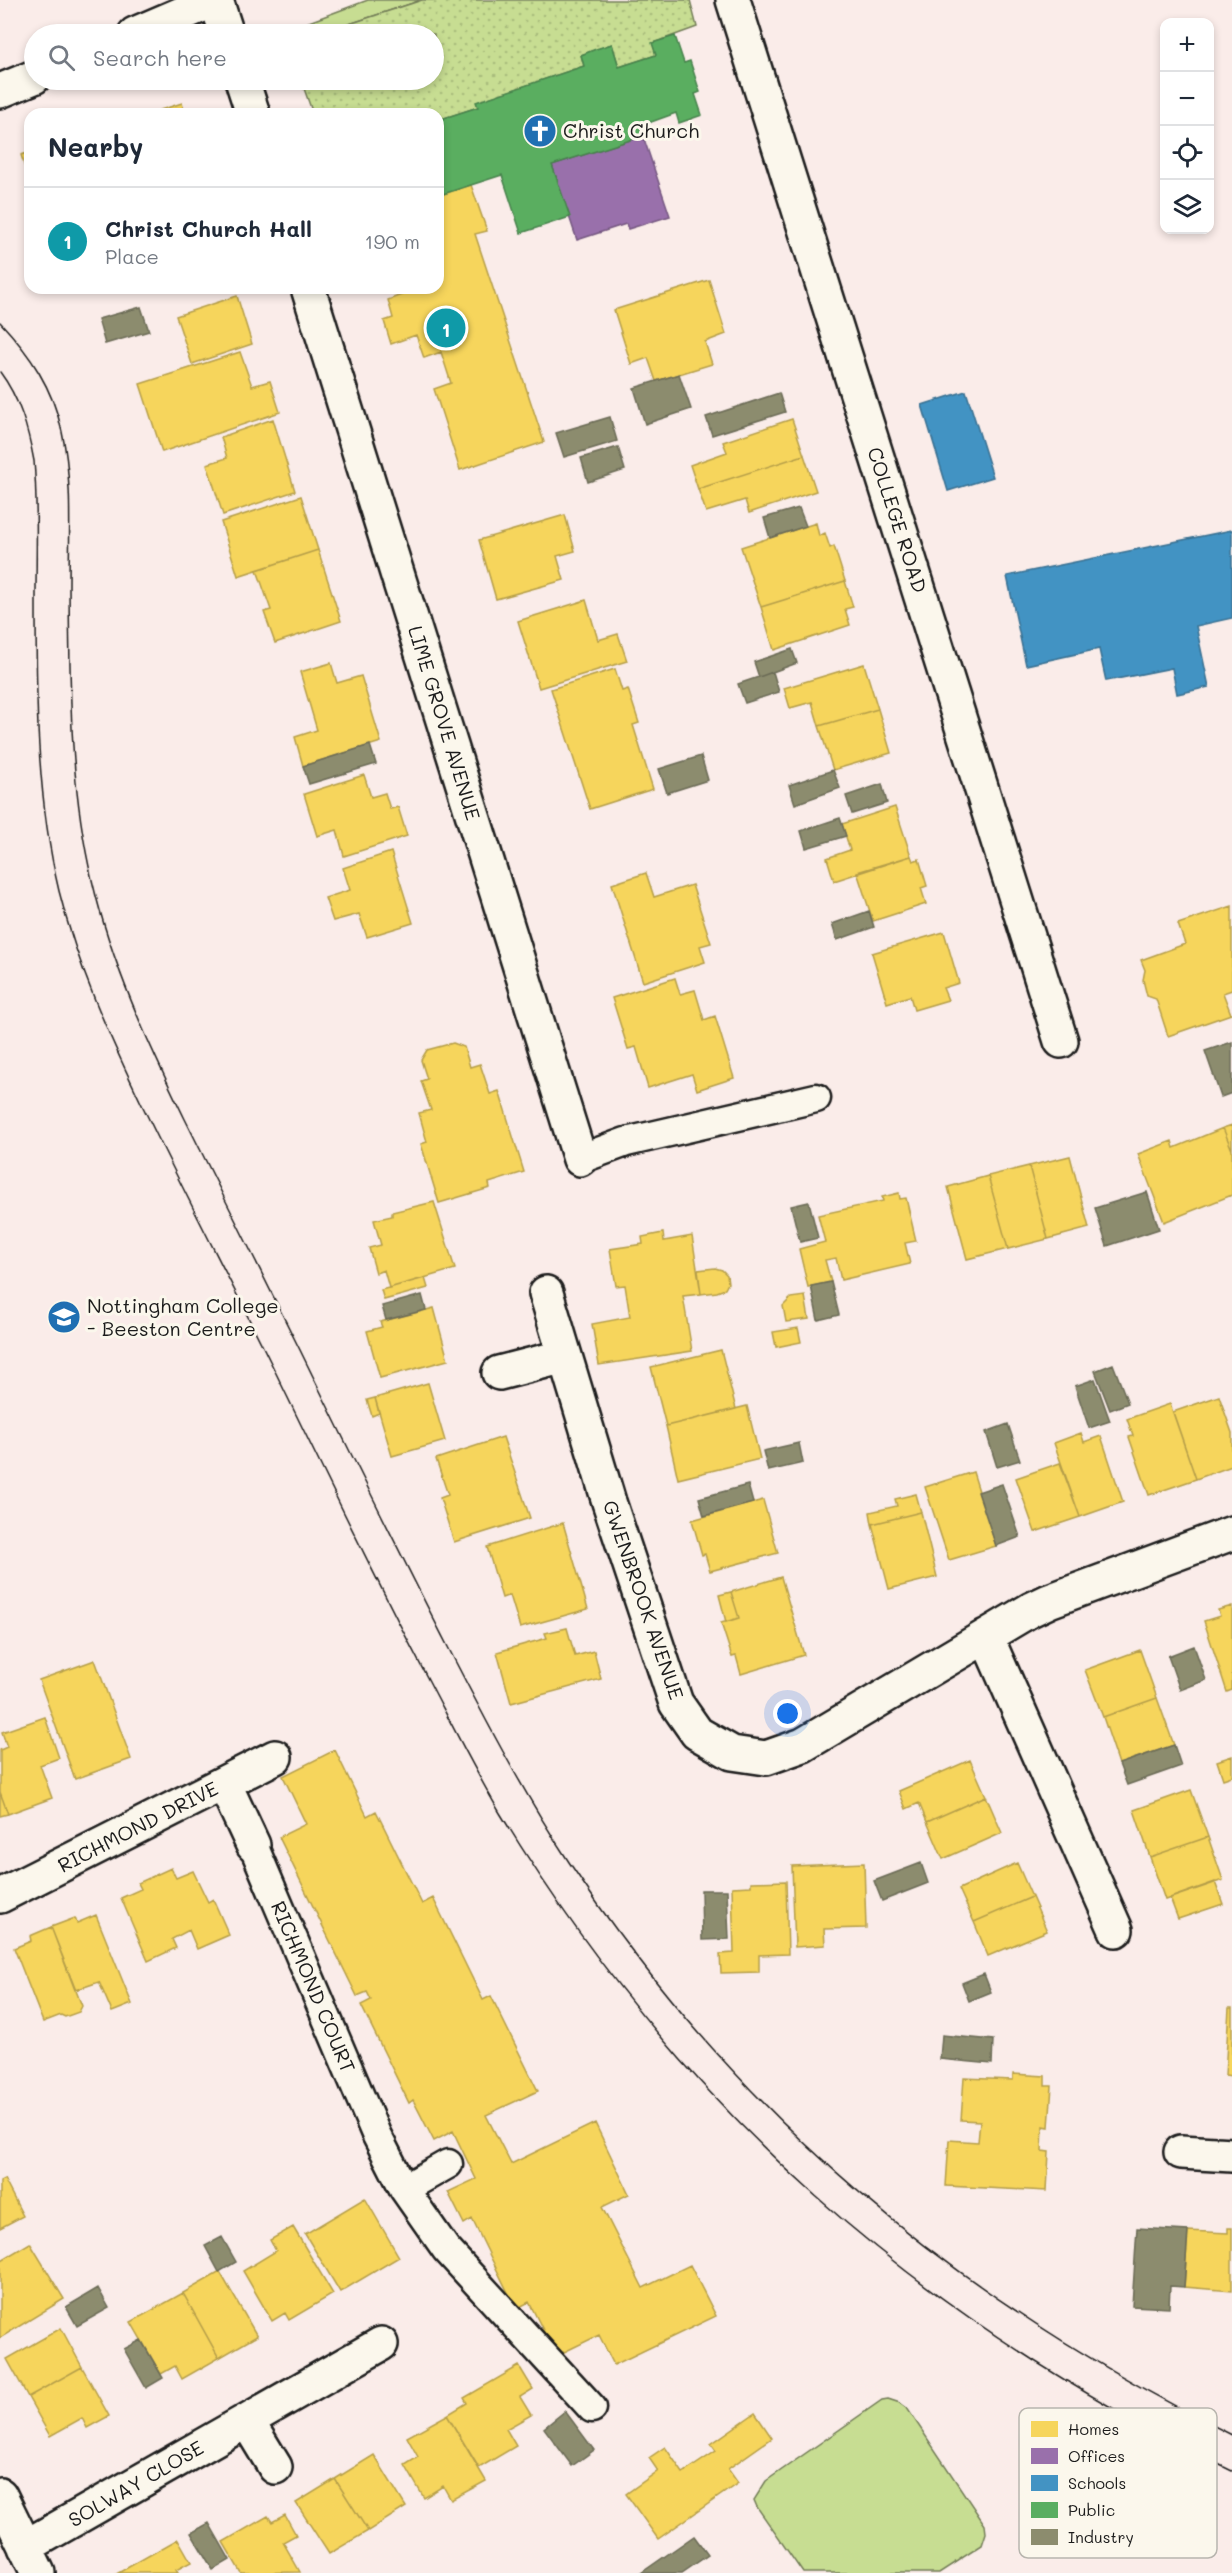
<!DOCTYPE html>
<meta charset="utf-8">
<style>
:root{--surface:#fff;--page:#f2f2f3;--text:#1f2937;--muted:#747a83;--line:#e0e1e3;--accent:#1f6fb2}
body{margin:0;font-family:Mali,sans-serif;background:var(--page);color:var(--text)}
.controls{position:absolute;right:18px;top:18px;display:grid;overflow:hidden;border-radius:12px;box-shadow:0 3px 9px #0003}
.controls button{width:54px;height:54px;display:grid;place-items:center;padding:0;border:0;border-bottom:2px solid var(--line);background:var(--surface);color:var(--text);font:30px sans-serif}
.you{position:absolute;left:788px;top:1714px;width:21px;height:21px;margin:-15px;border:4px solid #fff;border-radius:50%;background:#1a73e8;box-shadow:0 0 0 9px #1a73e833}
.badge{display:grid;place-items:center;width:39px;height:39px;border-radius:50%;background:var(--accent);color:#fff;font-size:20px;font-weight:700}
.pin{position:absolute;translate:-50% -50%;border:3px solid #fff;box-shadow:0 2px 6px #0006}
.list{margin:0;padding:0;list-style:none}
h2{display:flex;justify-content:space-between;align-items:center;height:78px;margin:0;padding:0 24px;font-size:26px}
h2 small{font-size:20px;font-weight:400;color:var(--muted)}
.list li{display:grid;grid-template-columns:39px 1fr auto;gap:18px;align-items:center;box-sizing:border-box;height:108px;padding:0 24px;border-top:2px solid var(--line)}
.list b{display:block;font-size:22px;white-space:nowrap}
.list p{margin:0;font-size:20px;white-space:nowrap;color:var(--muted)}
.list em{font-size:20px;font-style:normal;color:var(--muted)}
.icon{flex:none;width:33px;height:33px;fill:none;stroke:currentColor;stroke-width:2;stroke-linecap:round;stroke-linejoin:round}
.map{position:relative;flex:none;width:1232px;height:2573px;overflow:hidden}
.search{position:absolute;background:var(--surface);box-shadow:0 3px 9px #0003;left:24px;top:24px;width:420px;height:66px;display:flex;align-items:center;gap:15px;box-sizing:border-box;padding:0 21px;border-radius:33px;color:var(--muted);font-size:22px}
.panel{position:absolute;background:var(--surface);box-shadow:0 3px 9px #0003;left:24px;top:108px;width:420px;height:186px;border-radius:18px}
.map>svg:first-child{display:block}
.green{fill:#c7dd92;stroke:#727c57;stroke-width:1.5}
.park{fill:url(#park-dots);stroke:#727c57;stroke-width:1.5}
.homes{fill:#f6d55c;stroke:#b59e49;stroke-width:1.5}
.offices{fill:#9970ab;stroke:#745780;stroke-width:1.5}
.schools{fill:#4393c3;stroke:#376f91;stroke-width:1.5}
.public{fill:#5aae61;stroke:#47824c;stroke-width:1.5}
.industry{fill:#8c8c6e;stroke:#6a6a55;stroke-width:1.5}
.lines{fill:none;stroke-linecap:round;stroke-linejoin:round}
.service-casing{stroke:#1c1c1c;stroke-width:33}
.minor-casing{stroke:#1c1c1c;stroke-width:38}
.secondary-casing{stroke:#1c1c1c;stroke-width:38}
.service{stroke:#fbf7ec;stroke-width:28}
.minor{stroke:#fbf7ec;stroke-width:33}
.secondary{stroke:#fbf7ec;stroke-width:33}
.tram{stroke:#1c1c1c;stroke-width:1.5}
.labels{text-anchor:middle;stroke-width:6;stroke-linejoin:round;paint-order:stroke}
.poi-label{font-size:20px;fill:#1c1c1c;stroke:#fbf7ec;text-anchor:start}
.street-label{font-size:20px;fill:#1c1c1c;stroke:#fbf7ec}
.key{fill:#fbf7ec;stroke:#b8b5ae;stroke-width:1.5}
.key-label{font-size:16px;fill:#1c1c1c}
</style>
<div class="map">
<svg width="1232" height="2573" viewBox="0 0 1232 2573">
<defs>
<pattern id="park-dots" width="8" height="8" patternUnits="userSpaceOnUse" patternTransform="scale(1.5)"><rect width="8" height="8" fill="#c7dd92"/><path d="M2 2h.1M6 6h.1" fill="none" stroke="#aabd7d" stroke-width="1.8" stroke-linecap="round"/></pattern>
</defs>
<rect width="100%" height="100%" fill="#faece9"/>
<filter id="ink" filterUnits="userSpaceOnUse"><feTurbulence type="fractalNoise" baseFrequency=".0167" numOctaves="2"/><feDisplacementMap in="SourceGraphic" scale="12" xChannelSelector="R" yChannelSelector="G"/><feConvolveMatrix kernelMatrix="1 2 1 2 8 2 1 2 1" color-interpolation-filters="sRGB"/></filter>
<g filter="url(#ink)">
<path class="green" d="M368,0H422L319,34H290L301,25Z
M888,2399L900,2403L907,2408L985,2525L986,2533L982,2545L939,2573H803L757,2507L754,2500L766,2481L882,2400Z"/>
<path class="park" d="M422,0H690L697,27L653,43L656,55L619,67L612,44L581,55L584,66L477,102L478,107L438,120V114H313L301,80H434V34H319Z"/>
<path class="homes" d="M182,103L185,114H148Z
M30,152V183L21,155Z
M438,180L443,194L471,185L487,231L475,234L544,442L460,470L434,389L451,383L441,352L424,358L416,335L391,344L384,321L393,318L388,300L420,288H438Z
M709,280L726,334L705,342L712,364L656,381L648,358L631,364L614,310Z
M237,296L252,344L192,364L176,316Z
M240,352L252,386L270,381L280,412L162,452L140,384Z
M273,419L295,491L223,515L207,464L227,458L221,437Z
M792,419L804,455L698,489L690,465L727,452L723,442Z
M804,455L816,491L749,513L745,500L706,512L698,489Z
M301,496L318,550L238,576L221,522Z
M565,515L575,551L557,556L564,580L496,599L479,540Z
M816,523L819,536L825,533L830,548L834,546L845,581L761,607L741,547Z
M318,550L341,621L275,643L264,612L271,610L257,570Z
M845,581L853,607L845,609L850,625L774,650L761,607Z
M586,600L598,640L618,634L627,661L539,688L518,621Z
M331,663L337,683L361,676L381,742L303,766L295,737L317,730L300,672Z
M864,664L878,709L819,726L812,702L790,708L784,688Z
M615,669L622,691L628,689L639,723L633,725L653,789L590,809L551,689Z
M878,709L891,753L833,770L819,726Z
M364,775L371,797L385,793L390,809L398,807L407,836L344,856L337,830L317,836L304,794Z
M895,807L911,856L834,881L827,858L850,850L842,824Z
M391,852L413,923L367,937L359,914L333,921L325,898L350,890L343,868Z
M911,856L913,861L919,859L927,886L921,888L926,904L873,921L857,872Z
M646,873L654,897L692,885L711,943L700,946L705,962L643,982L612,884Z
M1232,906V990L1223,993L1231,1014L1168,1036L1156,999L1147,996L1143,980L1145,970L1141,960L1185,944L1178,924Z
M944,932L959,983L943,988L948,1000L914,1010L910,996L887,1003L872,953Z
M675,978L680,994L695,990L704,1020L715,1016L734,1078L697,1090L692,1074L648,1088L636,1047L628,1049L612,998Z
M453,1043L464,1047L470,1067L480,1064L490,1094L499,1091L524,1172L489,1183L490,1188L439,1203L421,1144L427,1142L419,1113L431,1110L421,1081L427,1079L421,1060L427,1050Z
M1232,1125V1150L1223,1128Z
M1223,1128L1232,1150V1195L1164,1222L1138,1154L1172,1141L1174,1148Z
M1070,1156L1089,1228L1048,1239L1029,1166Z
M1029,1166L1048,1239L1008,1249L988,1176Z
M988,1176L1008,1249L967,1259L948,1187Z
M899,1193L900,1199L906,1198L916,1241L905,1243L910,1264L841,1280L836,1258L825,1260L831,1282L808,1287L799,1249L825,1242L818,1215L883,1201L882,1197Z
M434,1202L455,1269L389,1288L384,1270L376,1273L369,1248L381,1245L374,1220L392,1216V1212Z
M663,1233L664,1241L692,1236L701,1294L683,1296L692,1351L599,1365L592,1324L630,1317L625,1285L616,1286L610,1249L643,1244L642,1237Z
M715,1268L722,1270L727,1275L728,1283L725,1289L717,1292L701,1294L698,1270Z
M425,1278L428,1288L384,1300L381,1290Z
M805,1296L809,1319L786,1322L783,1306L791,1298Z
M434,1308L448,1360L380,1378L367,1331L382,1327L380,1322Z
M798,1328L801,1342L776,1347L773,1332Z
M721,1350L736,1409L666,1426L651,1367Z
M428,1383L445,1441L392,1456L375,1398Z
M1219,1396L1232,1433V1466L1196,1479L1173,1412Z
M375,1398L379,1413L372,1416L367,1400Z
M1170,1404L1196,1479L1149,1495L1129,1437L1133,1436L1127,1419Z
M747,1406L760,1459L678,1479L666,1426Z
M1081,1433L1084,1442L1101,1436L1123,1502L1080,1517L1054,1443Z
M503,1437L530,1518L454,1542L440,1498L448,1495L436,1459Z
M1060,1463L1080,1517L1035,1532L1016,1478Z
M973,1472L996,1546L949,1560L925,1487Z
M916,1494L921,1512L872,1524L870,1512L897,1506L895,1499Z
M763,1500L778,1553L710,1571L705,1554L702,1555L692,1520Z
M921,1512L937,1577L889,1589L872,1524Z
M563,1523L588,1609L520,1628L510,1595L502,1598L487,1547Z
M781,1577L804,1655L741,1674L736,1656L732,1657L721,1623L739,1618L731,1592Z
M731,1592L739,1618L726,1622L719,1595Z
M1232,1606V1690L1227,1692L1204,1621L1220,1616L1218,1610Z
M567,1628L575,1656L594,1651L601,1679L511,1703L497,1652L547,1638L545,1633Z
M1140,1650L1157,1698L1103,1717L1085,1670Z
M95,1660L131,1759L75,1779L39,1680Z
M1157,1698L1174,1745L1119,1764L1103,1717Z
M45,1717L59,1758L40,1765L52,1798L8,1814L0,1792V1750L7,1747L2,1732Z
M335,1750L367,1816L376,1811L422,1904L433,1898L483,2000L491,1996L538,2091L486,2115L511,2164L595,2123L629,2194L602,2207L643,2288L690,2265L716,2316L614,2365L599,2335L556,2356L529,2302L516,2309L472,2219L464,2224L448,2192L476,2179L453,2131L434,2141L413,2100L409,2103L361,2005L371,2000L367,1992L357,1996L279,1837L306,1824L283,1776Z
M1232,1756V1776L1223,1779L1217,1761Z
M970,1760L986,1796L927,1822L919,1803L906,1809L899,1791Z
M1191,1790L1208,1837L1150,1857L1134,1810Z
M0,1792L8,1814L0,1816Z
M986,1796L1002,1833L943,1859L927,1822Z
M1208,1837L1223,1880L1165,1900L1150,1857Z
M864,1863L866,1928L824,1929L825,1945L795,1947L792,1866Z
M1017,1863L1032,1897L974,1922L959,1889Z
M171,1868L176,1878L193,1871L208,1902L213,1899L229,1935L197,1949L189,1930L172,1939L176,1948L148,1961L121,1898L141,1889L138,1883Z
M786,1881L788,1954L759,1955V1972L721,1973L720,1954L734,1953L732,1887L751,1886V1882Z
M1215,1882L1223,1904L1178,1919L1170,1898Z
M1032,1897L1047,1931L988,1956L974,1922Z
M96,1915L132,2004L112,2012L99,1982L75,1990L51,1927L75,1918L77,1923Z
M51,1927L82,2006L79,2012L65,2017L61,2015L43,2022L14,1948L31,1941L30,1936Z
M1229,2008H1232V2076L1225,2075Z
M1013,2074L1045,2076V2086H1052L1049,2127L1043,2126L1042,2151L1049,2152L1047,2191L946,2186L949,2140L978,2142L980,2121L961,2120L964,2078L1013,2080Z
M4,2179L23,2216L0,2228V2181Z
M365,2198L399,2257L340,2292L305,2234Z
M293,2227L333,2294L289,2320L285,2313L272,2321L243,2271L276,2251L270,2240Z
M1228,2228H1232V2291L1184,2287L1188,2231L1228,2233Z
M30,2243L64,2299L0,2338V2261Z
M220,2272L257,2336L219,2358L183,2293Z
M183,2293L219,2358L182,2379L175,2366L161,2374L131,2322Z
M61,2328L82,2367L28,2397L7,2359Z
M519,2366L533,2389L520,2397L531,2415L506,2429L516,2446L479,2468L447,2415L467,2403L464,2398Z
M82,2367L109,2416L87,2428L82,2418L50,2436L28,2397Z
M755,2413L772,2438L728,2469L738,2483L658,2539L626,2494L658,2471L649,2458L665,2447L683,2473L716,2451L711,2444Z
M447,2415L486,2481L451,2500L443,2486L424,2498L405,2465L418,2457L407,2437Z
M374,2455L406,2507L368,2531L335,2479Z
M335,2479L368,2531L329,2554L296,2503Z
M285,2515L296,2535L283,2542L300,2572L241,2573L223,2542L268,2516L272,2522Z
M178,2539L191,2562L176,2570L178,2573H118Z"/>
<path class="offices" d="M643,136L670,216L628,229L626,224L577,240L552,165Z"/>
<path class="schools" d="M966,391L993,477L948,491L922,405Z
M1232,530V618L1196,626L1209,687L1177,694L1172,668L1106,681L1099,649L1026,665L1007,576Z"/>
<path class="public" d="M675,36L684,63L690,61L700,92L695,94L702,115L679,123L676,113L640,126L643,136L552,165L570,217L521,233L502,175L443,194L438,180V120L478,107L476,102L584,66L581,55L596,49L612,44L619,67L656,55L652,43Z"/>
<path class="industry" d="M141,307L149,331L105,344L98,319Z
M679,374L691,409L645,424L634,388Z
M779,393L785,412L712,435L706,417Z
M610,417L617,441L564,457L556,433Z
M618,447L625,470L588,482L581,458Z
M799,508L806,526L770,538L764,518Z
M792,649L797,663L759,677L754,662Z
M773,672L779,692L745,703L738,684Z
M370,745L376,764L309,784L303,766Z
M701,756L708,780L667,793L659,769Z
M833,770L840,788L795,804L789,785Z
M882,784L887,803L852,814L846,796Z
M840,818L846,836L806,848L801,831Z
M869,911L874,927L837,940L832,924Z
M1232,1042V1093L1221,1097L1205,1051Z
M1147,1192L1159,1229L1107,1246L1095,1208Z
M809,1202L818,1238L800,1242L791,1206Z
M831,1282L839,1315L818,1320L811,1286Z
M422,1295L426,1310L386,1320L382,1306Z
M1113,1364L1128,1403L1110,1410L1095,1371Z
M1095,1379L1110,1421L1089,1428L1075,1386Z
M1008,1424L1020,1460L997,1467L986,1432Z
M799,1443L803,1463L768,1471L763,1451Z
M1002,1484L1020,1537L996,1546L978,1492Z
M748,1485L753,1503L704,1516L699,1498Z
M1194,1646L1206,1680L1180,1690L1168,1656Z
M1174,1745L1181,1766L1127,1785L1119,1764Z
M921,1863L928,1883L882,1901L874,1881Z
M701,1890H727L729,1939L702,1940Z
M984,1974L991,1992L969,2001L962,1983Z
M942,2035L993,2040L992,2064L940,2059Z
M1137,2228L1188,2231L1184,2287L1170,2286L1169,2308L1132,2306Z
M222,2237L236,2262L219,2272L205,2246Z
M98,2288L109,2308L77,2326L66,2307Z
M141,2340L163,2378L146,2388L124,2349Z
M565,2411L594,2450L572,2466L544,2428Z
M209,2523L230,2560L213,2570L191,2533Z
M694,2536L708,2555L682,2573H641Z"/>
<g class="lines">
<defs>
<path id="service" d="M580,1159L626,1142L816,1098
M253,1845L376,2134L404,2189L446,2249L592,2408
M404,2189L448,2164"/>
<path id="minor" d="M216,0L227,34
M733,0L1061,1041
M242,80L253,114
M308,288L580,1159
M546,1293L609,1502L676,1703L697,1733L732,1753L766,1758L803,1745L1030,1610L1049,1601L1232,1533
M499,1373L565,1356
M986,1636L1116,1930
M224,1783L253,1845
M0,1896L275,1757
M1181,2152L1232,2155
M247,2421L275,2467
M0,2495L38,2573
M25,2547L381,2344"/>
<path id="secondary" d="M135,34L214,0
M0,91L34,77"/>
</defs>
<use href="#service" class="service-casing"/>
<use href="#minor" class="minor-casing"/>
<use href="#secondary" class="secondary-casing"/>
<use href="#service" class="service"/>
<use href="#minor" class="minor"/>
<use href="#secondary" class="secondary"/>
<path class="tram" d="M0,322C30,354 53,388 62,432C73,482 69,535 69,586C70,685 69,783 92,880C112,965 147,1041 185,1119C223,1196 262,1273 300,1350C349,1450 398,1550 449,1649C486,1721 524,1794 569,1862C739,2119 957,2299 1232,2435
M0,372C20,399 28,429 34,461C38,506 36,551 36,597C36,695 36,795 59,891C78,968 110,1038 144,1109C185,1194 229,1278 271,1363C323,1470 374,1577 430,1683C453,1727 475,1771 500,1813C681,2111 919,2319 1232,2471"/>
</g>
</g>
<defs>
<symbol id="church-disc" viewBox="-11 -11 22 22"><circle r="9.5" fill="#1f6fb2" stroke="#fbf7ec"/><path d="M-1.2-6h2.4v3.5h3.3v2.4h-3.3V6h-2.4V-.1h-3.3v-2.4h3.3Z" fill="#fff"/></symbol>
<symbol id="university-disc" viewBox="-11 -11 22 22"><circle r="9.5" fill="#1f6fb2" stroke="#fbf7ec"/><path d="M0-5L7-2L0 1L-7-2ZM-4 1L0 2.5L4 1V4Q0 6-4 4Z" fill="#fff"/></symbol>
</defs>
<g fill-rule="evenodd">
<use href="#church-disc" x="521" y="112" width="38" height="38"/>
<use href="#university-disc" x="45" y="1298" width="38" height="38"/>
</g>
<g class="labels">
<g class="poi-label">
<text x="563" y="138">Christ Church</text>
<text x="87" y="1313">Nottingham College<tspan x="87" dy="23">- Beeston Centre</tspan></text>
</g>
<g class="street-label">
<text transform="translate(897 520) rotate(72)" y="7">COLLEGE ROAD</text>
<text transform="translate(444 723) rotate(73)" y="7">LIME GROVE AVENUE</text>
<text transform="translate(643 1600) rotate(71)" y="7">GWENBROOK AVENUE</text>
<text transform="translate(138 1827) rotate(-27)" y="7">RICHMOND DRIVE</text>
<text transform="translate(313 1987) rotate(67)" y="7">RICHMOND COURT</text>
<text transform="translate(136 2484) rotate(-30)" y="7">SOLWAY CLOSE</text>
</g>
</g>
<rect x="1019" y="2408" width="198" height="150" rx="9" class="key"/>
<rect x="1031" y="2421" width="27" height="16" fill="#f6d55c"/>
<rect x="1031" y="2448" width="27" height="16" fill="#9970ab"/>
<rect x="1031" y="2475" width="27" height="16" fill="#4393c3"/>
<rect x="1031" y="2502" width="27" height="16" fill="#5aae61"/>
<rect x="1031" y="2529" width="27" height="16" fill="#8c8c6e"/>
<g class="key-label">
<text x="1068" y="2435">Homes</text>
<text x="1068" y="2462">Offices</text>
<text x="1068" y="2489">Schools</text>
<text x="1068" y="2516">Public</text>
<text x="1068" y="2543">Industry</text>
</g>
</svg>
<div class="controls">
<button>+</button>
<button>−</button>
<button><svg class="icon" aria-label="locate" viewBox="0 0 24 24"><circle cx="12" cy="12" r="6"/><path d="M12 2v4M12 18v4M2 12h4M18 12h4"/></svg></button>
<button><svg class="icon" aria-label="layers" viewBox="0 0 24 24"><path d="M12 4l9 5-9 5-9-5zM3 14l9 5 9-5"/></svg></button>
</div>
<div class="you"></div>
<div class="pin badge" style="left:446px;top:328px;background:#0f9aa8">1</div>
<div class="search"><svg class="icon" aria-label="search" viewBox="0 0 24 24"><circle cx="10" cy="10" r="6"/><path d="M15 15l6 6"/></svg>Search here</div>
<section class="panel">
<h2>Nearby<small></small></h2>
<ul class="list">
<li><span class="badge" style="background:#0f9aa8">1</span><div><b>Christ Church Hall</b><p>Place</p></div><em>190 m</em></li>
</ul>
</section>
</div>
